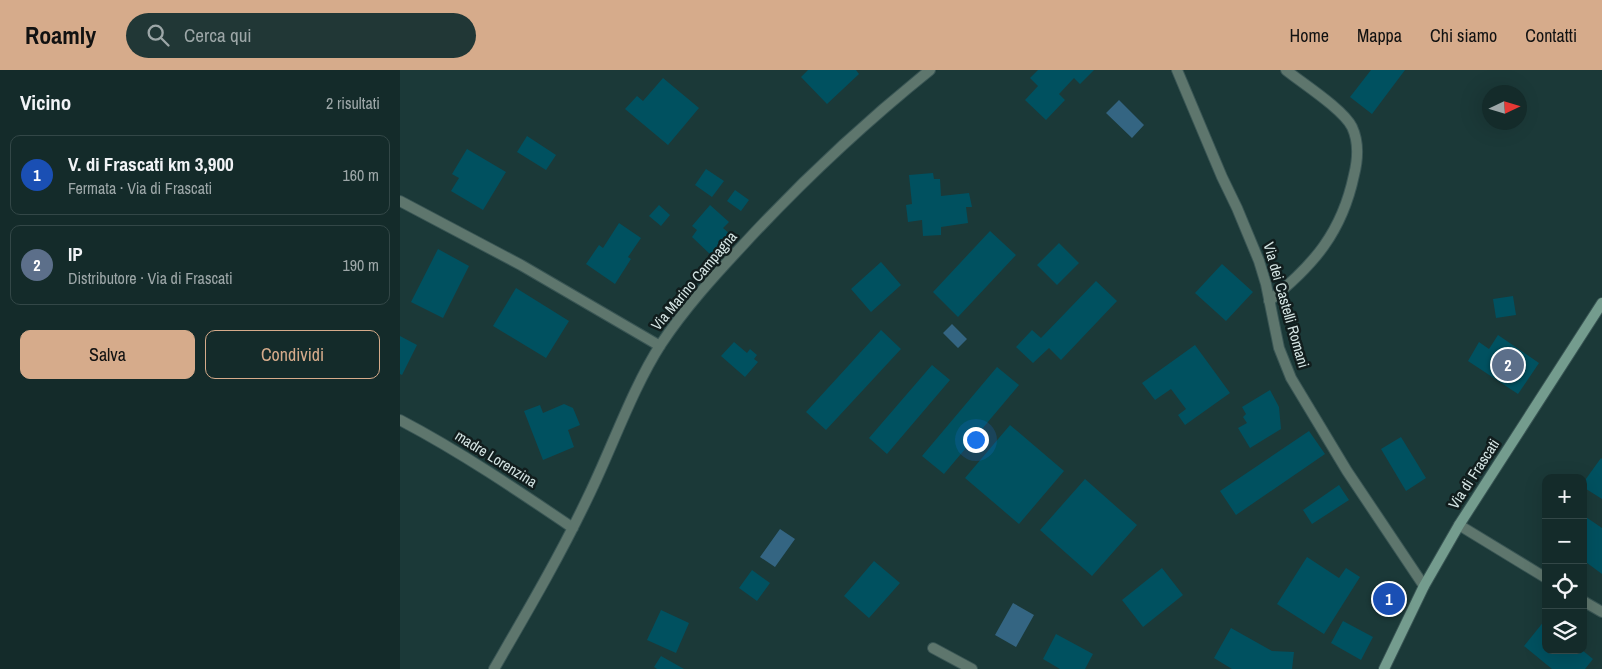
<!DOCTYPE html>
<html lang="it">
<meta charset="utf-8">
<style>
:root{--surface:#142b2a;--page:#213736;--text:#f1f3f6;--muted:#9da7a8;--line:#334747;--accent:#d6ab8b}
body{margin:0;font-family:"Archivo Narrow",sans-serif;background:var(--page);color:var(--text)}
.controls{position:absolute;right:15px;bottom:15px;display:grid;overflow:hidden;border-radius:10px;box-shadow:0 5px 20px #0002}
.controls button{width:45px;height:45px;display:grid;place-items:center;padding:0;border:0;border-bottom:1px solid var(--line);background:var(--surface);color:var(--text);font:25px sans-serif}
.compass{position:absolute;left:1082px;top:15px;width:45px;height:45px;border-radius:50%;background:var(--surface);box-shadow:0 5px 20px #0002;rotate:86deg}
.you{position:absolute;left:575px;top:369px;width:18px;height:18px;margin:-12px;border:4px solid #fff;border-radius:50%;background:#1a73e8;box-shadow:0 0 0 8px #1a73e833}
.badge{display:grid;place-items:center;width:32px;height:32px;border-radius:50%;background:var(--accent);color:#fff;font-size:16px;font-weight:700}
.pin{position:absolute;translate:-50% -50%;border:2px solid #fff;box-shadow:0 1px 5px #0006}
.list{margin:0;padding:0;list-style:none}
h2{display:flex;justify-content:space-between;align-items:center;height:65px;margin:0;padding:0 20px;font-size:21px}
h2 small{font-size:16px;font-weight:400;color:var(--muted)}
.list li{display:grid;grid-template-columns:32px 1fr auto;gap:15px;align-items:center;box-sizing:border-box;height:80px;margin:0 10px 10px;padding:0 10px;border:1px solid var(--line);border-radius:10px}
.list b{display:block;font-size:19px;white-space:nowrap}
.list p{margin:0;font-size:16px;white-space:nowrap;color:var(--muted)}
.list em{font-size:16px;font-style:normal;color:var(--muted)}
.actions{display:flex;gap:10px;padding:15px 20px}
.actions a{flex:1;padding:11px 0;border:1px solid var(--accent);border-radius:10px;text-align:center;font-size:18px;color:var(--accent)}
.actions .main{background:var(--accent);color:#111}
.icon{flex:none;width:28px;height:28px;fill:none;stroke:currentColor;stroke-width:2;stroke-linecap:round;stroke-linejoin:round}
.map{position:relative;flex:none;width:1202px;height:599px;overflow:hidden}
header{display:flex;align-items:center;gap:30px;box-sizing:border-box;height:70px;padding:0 25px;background:var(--accent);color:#111}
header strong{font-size:24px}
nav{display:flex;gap:28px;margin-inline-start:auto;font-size:18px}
.search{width:350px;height:45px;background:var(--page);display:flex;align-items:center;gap:12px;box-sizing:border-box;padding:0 18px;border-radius:28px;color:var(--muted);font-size:19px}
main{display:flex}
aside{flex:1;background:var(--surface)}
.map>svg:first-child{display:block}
.water{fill:#346582}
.building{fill:#005160}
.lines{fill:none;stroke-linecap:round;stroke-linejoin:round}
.street-casing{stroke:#395554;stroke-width:12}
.secondary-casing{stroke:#395554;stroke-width:12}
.street{stroke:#5e766d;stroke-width:10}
.secondary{stroke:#749c8e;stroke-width:10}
.labels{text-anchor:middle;stroke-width:5;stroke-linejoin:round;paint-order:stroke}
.street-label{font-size:15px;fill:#d5e5e4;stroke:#111d1d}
</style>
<header>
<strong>Roamly</strong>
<div class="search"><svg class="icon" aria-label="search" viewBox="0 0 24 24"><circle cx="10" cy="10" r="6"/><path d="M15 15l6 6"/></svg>Cerca qui</div>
<nav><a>Home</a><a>Mappa</a><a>Chi siamo</a><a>Contatti</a></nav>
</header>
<main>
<aside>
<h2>Vicino<small>2 risultati</small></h2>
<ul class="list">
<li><span class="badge" style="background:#1a4fb4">1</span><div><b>V. di Frascati km 3,900</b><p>Fermata · Via di Frascati</p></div><em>160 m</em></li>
<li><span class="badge" style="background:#5c6f8a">2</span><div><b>IP</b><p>Distributore · Via di Frascati</p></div><em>190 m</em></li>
</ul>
<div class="actions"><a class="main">Salva</a><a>Condividi</a></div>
</aside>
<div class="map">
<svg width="1202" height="599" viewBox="0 0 1202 599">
<rect width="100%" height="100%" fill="#1b3938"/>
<path class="water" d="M719,30L744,55L732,68L706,43Z
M552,254L567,269L558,278L543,263Z
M380,459L395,469L375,497L360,487Z
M613,533L634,545L616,577L595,565Z"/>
<path class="building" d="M408,0H456L459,4L427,34L401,7Z
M638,0H694L680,14L674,8L659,24L665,30L646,50L625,30L638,16L630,8Z
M971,0H1005L972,44L950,27Z
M263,8L299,38L268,75L225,39L237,26L243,31Z
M127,66L156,85L146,100L117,82Z
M67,79L106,102L83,140L51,121L59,108L52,104Z
M306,99L324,111L312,127L295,115Z
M533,103L534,109H540L541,126L569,123L572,137H566L568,153L541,157V165L523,166L522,150L508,152L506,135L512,134L509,105Z
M335,120L349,130L341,141L327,131Z
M259,135L270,145L261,156L249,146Z
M310,135L329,152L323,158L331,165L312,186L292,167L297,160L292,156Z
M219,153L241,168L228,187L231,189L215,214L186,194L199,175L203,178Z
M590,161L616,185L558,247L533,222Z
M659,173L679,193L657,215L637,195Z
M38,179L69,196L43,248L11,232Z
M481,192L501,215L471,242L451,219Z
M822,194L853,222L826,251L795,223Z
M696,211L717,231L661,290L649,278L633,293L616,277L632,260L641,268Z
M116,218L169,251L146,288L93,256Z
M1113,226L1116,245L1096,248L1093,229Z
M481,260L501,279L426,360L406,342Z
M1098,265L1139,293L1118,324L1068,291L1079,272L1089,279Z
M0,266L17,275L2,305L0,304Z
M334,272L347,283L350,279L357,285L354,289L358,292L345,307L321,286Z
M795,275L830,323L785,355L778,345L786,339L771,319L755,330L742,313Z
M532,295L550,310L487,384L469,368Z
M597,297L619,315L544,404L522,386Z
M870,320L879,337L881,359L850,378L838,358L847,353L843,347L846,344L842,337Z
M164,334L173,338L180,355L168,360L174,377L143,390L124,341L140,335L143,343Z
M610,355L664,401L619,454L565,408Z
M909,361L925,384L836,445L820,421Z
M1001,367L1026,408L1006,421L981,379Z
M1201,388L1202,389V429L1183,417V413Z
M685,409L737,455L692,506L640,460Z
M939,415L949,430L912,454L903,440Z
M1183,445L1202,458V504L1183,490Z
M907,487L939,508L946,498L960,507L924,564L877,534Z
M474,491L500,513L469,548L444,526Z
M762,498L783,525L743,557L722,530Z
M352,500L370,513L357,531L339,518Z
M261,540L289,553L276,583L247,570Z
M1145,550L1146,580H1182L1193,589L1185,599H1152L1124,576Z
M943,551L973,567L961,590L931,573Z
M831,558L872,581L894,582L892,599H832L814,588Z
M656,564L693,584L685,599H660L643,589Z
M261,586L284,599H257L254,597Z"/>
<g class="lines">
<defs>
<path id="street" d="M777,0L822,107L837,138L859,191L866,214L879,278L891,308L947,401L1024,516
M0,131L121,195L260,276
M869,231C914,195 942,162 954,105C958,89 959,72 952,57C943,39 902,13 886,0
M0,350C61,382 117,420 173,458
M1059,455L1146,508
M1183,531L1202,542
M533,578L572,599
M94,599C127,542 160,486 188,427C212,378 232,319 261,274C285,238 314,206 343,175C401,112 463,54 530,0"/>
<path id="secondary" d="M984,599L1024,516L1059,455L1202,233"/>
</defs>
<use href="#street" class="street-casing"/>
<use href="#secondary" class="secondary-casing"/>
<use href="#street" class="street"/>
<use href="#secondary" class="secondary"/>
</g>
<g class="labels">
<g class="street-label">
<text transform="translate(294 211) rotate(-50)" y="5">Via Marino Campagna</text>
<text transform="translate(886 235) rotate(74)" y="5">Via dei Castelli Romani</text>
<text transform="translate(96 389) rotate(32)" y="5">madre Lorenzina</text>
<text transform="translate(1074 404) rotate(-57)" y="5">Via di Frascati</text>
</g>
</g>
</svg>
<div class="controls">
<button>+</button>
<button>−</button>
<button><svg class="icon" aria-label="locate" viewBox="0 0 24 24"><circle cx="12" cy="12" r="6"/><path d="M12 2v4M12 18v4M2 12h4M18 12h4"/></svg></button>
<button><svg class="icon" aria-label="layers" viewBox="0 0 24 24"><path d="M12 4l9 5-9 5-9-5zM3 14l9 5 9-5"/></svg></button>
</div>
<svg class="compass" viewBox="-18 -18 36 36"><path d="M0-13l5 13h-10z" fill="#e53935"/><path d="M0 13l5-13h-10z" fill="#9da7a8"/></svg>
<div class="you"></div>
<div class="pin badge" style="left:989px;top:529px;background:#1a4fb4">1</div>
<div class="pin badge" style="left:1108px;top:295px;background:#5c6f8a">2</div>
</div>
</main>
